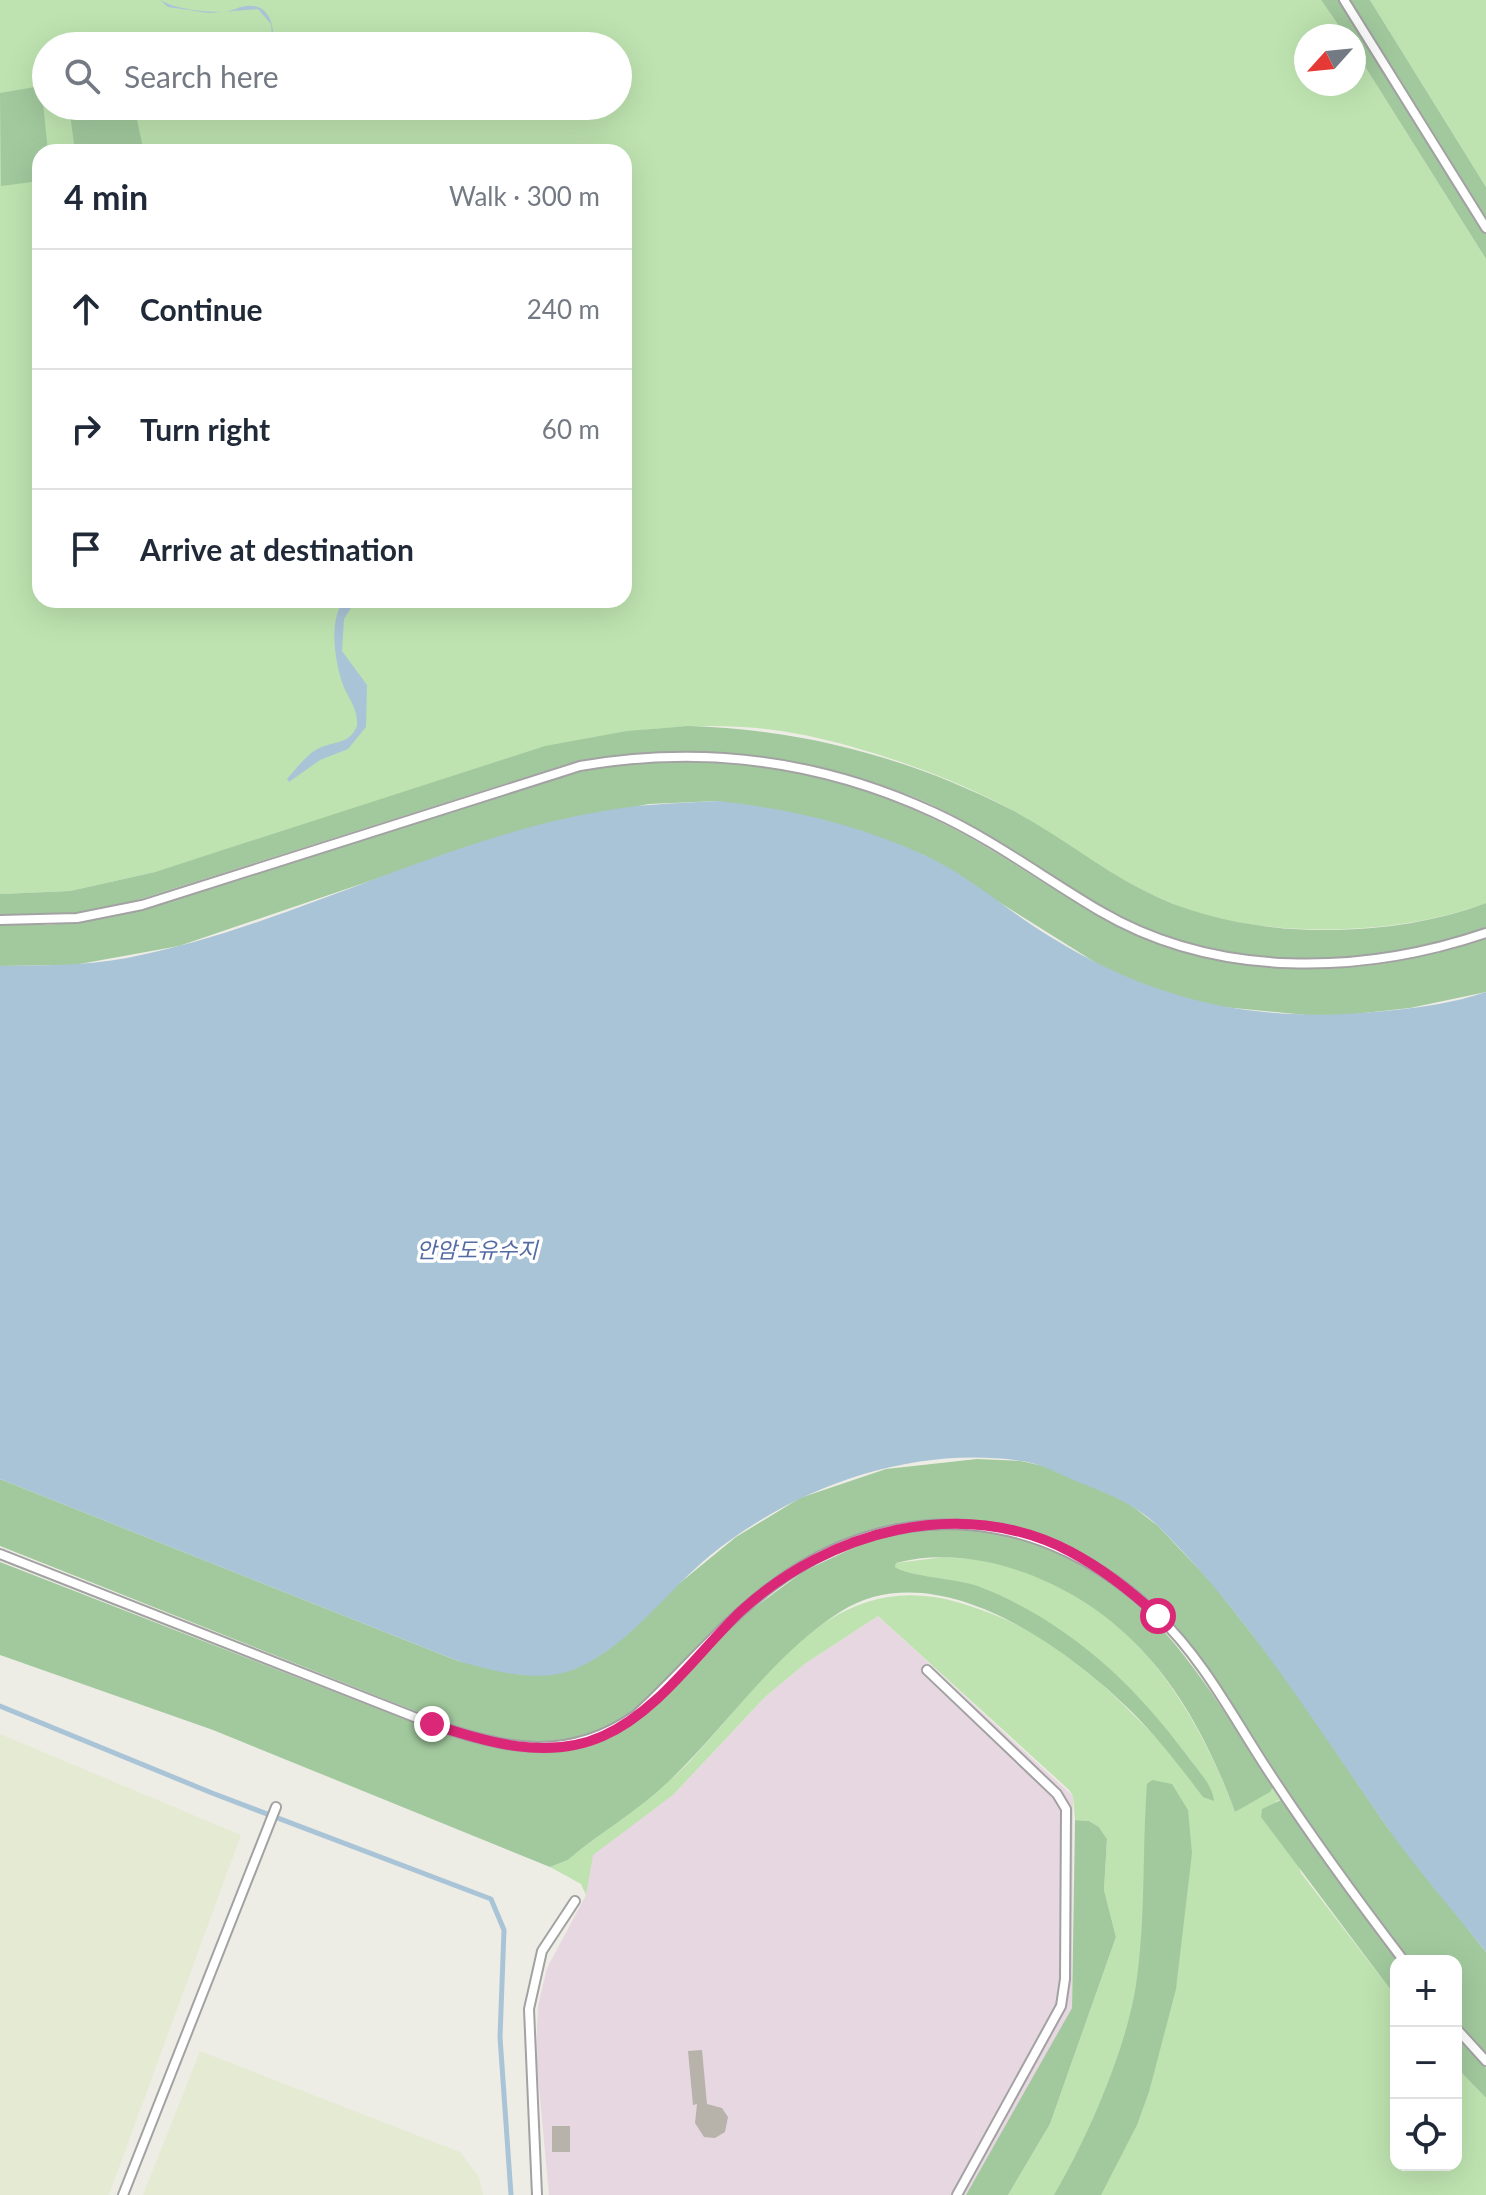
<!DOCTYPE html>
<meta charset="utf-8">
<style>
:root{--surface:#fff;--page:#f2f2f3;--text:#1f2937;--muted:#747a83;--line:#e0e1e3}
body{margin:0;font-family:Lato,"Noto Sans KR",sans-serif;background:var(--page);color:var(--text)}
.controls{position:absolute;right:24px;bottom:24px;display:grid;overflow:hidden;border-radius:16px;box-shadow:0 8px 32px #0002}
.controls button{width:72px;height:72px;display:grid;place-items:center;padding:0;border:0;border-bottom:2px solid var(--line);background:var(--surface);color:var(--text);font:40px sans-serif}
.compass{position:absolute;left:1294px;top:24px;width:72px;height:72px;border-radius:50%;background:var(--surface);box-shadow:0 8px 32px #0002;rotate:243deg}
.stop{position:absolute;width:24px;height:24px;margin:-18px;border:6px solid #db2777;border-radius:50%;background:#fff}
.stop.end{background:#db2777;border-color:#fff;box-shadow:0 2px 8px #0008}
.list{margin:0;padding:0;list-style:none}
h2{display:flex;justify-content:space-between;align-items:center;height:104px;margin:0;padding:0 32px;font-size:34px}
h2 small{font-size:26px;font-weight:400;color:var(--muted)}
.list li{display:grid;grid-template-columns:52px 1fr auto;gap:24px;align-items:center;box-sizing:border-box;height:120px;padding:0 32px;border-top:2px solid var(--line)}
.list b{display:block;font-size:30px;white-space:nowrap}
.list em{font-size:26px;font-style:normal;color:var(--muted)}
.icon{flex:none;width:44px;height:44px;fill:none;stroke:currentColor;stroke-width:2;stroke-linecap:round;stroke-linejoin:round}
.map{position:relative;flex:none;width:1486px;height:2195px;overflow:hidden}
.search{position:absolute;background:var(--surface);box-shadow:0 8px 32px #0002;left:32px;top:32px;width:600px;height:88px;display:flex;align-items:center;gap:20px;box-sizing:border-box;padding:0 28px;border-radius:44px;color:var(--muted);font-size:30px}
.panel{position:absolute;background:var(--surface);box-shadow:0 8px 32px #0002;left:32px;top:144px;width:600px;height:464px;border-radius:24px}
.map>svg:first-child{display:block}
.industrial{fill:#e6d7e1}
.farmland{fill:#e4ebd2}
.grass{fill:#bee3b0;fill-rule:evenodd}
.forest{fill:#a2c99e}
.water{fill:#a9c4d7}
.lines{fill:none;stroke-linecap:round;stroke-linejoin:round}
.stream{stroke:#a9c4d7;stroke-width:5}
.building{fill:#b7b3ab}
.lane-casing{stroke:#a2a2a2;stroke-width:12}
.lane{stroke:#fff;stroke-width:8}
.route{stroke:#db2777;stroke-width:10}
.labels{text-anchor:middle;stroke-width:7;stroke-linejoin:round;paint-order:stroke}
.water-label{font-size:22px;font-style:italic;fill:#546ba4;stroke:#fff}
</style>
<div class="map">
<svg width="1486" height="2195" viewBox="0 0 1486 2195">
<rect width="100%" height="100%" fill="#eeede5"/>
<path class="industrial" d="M878,1616L1073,1796L1072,2008L1009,2124L966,2195H549L536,2055L538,2006L547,1968L586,1895L592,1855L673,1795L765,1697L806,1663Z"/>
<path class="farmland" d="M0,1734L241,1835L109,2195H0Z
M200,2051L460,2152L479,2177L483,2195H143Z"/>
<path class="grass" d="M0,0H1321L1346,36H1306V84H1354V49L1486,259V903C1398,936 1264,940 1176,905C1117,882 1066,841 1012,810C947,774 839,737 766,729C625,714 507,759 376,802C302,826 229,849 155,872L70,891L0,894ZM46,46H618V106H46ZM40,152H624V600H40Z
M1370,0H1486V187Z
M944,1557C960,1559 977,1558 993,1562C1120,1588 1193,1699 1235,1812L1273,1787L1281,1800L1276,1801L1301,1873L1396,1997V2165H1456V2067L1486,2098V2195H1008L1050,2124L1116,1937L1104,1890L1107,1839L1099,1827L1089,1821L1075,1820L1073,1796L1069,1790L878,1616L806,1663L765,1697L673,1795L593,1855L586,1895L581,1884L550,1867L568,1860C608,1825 654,1799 691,1760C771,1675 835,1559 970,1606C1001,1616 1031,1630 1057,1648C1112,1685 1150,1739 1203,1776C1140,1692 1081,1631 983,1588C961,1579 907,1577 895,1567L896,1563Z"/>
<path class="forest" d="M1321,0H1341L1486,232V259L1354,49V36H1346Z
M1348,0H1370L1486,187V223Z
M35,87L42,93L48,152H40V181L1,186L0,93Z
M69,106H134L144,152H75Z
M688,726C801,729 907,757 1008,808C1055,832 1096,866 1143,890C1238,941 1386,941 1486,903V927C1362,971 1217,974 1100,905C1037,867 975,820 906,794C790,751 696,743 574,762L125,904L65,915L0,916V894L70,891L155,872L545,746L627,731Z
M683,761C777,761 868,784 952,828C1014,860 1071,905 1136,934C1245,983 1376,977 1486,938V992L1410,1008L1327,1017L1213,1006L1144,986L1101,966L924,855L718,801L649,804L545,825L452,853L179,946L74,965L0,966V925H49L116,916L239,880L552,778L617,764Z
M977,1459L1021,1461L1048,1467L1127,1502L1158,1526L1211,1582L1281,1671L1387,1827L1486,1952V2054L1456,2019V1961H1411C1366,1902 1323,1844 1282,1782C1242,1722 1207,1653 1153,1605C1009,1475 851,1500 716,1627C676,1665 642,1717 588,1736C539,1753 487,1736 440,1721L0,1546V1479L458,1661L523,1675L670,1591L736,1537L800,1498L886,1469Z
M926,1529C1113,1521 1184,1648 1273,1787L1270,1792L1235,1812C1195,1703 1136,1613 1023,1572C983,1558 938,1552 896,1563L895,1567C906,1576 958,1579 978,1586C1065,1620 1131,1680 1186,1754C1196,1768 1213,1785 1214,1801L1203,1797C1181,1768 1159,1739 1133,1713C1067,1647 935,1551 840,1612C771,1656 727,1727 668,1782C638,1811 600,1832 568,1860L550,1867L213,1730L0,1655V1562L435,1731L478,1744L543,1752L588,1747L629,1726L747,1613L804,1571L870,1540Z
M1152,1780L1172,1784L1188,1810L1192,1853L1176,1989L1149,2092L1137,2125L1101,2195H1054C1087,2139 1126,2050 1136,1985C1146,1919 1142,1851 1147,1784Z
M1281,1800L1399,1961H1396V1997L1261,1817L1262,1809Z
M1075,1820L1089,1821L1099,1827L1107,1839L1104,1890L1116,1937L1050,2124L1008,2195H966L1072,2008Z
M1456,2033L1486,2068V2098L1456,2067Z"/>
<path class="water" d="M160,0C175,9 203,12 222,12C231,12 238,7 246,6C270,3 275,27 273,46L271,24L258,9L209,13L168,7Z
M344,600H356L344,619L342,651L367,685L366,727L348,749L320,760L289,782L287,779C295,770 304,758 314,751C330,740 348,747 357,726C358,708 349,700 343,685C335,662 328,621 344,600Z
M718,801C790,809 856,824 922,854C969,875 1006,910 1049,936C1157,1003 1259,1024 1385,1011C1418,1008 1454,1003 1486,992V1952C1453,1910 1417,1870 1387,1827C1314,1723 1249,1616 1158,1526C1135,1504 1107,1493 1078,1482C1059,1474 1043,1464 1022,1461C912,1445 797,1486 712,1554C667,1590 629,1647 575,1669C538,1684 495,1671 458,1661L0,1479V966C42,965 85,966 127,958C290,926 439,839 603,811C641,804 679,803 718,801Z"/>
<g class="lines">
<path class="stream" d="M0,1706L212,1793L491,1899L504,1930L500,2037L511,2195"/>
</g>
<path class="building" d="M702,2050L707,2104L722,2108L728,2117L725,2132L715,2138L704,2137L695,2123L697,2104L693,2105L688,2051Z
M552,2126H570V2152H552Z"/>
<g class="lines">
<defs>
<path id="lane" d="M1344,0L1486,228
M0,920L77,918L142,905L580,766C702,745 820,760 933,812C992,839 1044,878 1100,911C1216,979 1362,975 1486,933
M0,1554L432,1724C506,1749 568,1763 636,1715C682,1673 722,1623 772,1586C898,1492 1047,1508 1158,1616C1203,1659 1233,1717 1267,1769C1310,1835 1356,1898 1404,1961
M927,1670L1057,1794L1066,1809L1065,1979L1061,2006L957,2195
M1456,2028L1486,2061
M123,2195L276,1807
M537,2195L529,2009L542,1951L575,1901"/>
</defs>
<use href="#lane" class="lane-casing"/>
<use href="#lane" class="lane"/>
</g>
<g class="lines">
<path class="route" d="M432,1724C485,1742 548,1761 603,1736C658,1712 698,1652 741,1611C828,1531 962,1494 1071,1552C1103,1569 1132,1592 1158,1616"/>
</g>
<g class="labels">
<g class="water-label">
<text x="477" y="1258">안암도유수지</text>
</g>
</g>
</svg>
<div class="controls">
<button>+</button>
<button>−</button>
<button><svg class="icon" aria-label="locate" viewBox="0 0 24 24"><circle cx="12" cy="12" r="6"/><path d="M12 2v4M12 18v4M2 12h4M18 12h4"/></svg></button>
</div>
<svg class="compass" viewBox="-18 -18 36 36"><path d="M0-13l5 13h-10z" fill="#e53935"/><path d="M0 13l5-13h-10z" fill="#747a83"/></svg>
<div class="stop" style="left:1158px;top:1616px"></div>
<div class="stop end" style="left:432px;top:1724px"></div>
<div class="search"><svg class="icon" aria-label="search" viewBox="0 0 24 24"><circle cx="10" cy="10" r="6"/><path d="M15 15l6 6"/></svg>Search here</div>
<section class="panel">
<h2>4 min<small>Walk · 300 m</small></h2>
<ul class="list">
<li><svg class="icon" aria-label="ahead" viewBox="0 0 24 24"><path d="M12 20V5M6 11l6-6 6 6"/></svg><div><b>Continue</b></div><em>240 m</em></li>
<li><svg class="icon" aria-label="right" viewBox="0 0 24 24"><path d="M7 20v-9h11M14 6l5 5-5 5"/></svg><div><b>Turn right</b></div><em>60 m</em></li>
<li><svg class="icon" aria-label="arrive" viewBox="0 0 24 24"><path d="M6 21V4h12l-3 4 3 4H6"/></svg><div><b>Arrive at destination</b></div></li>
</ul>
</section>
</div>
